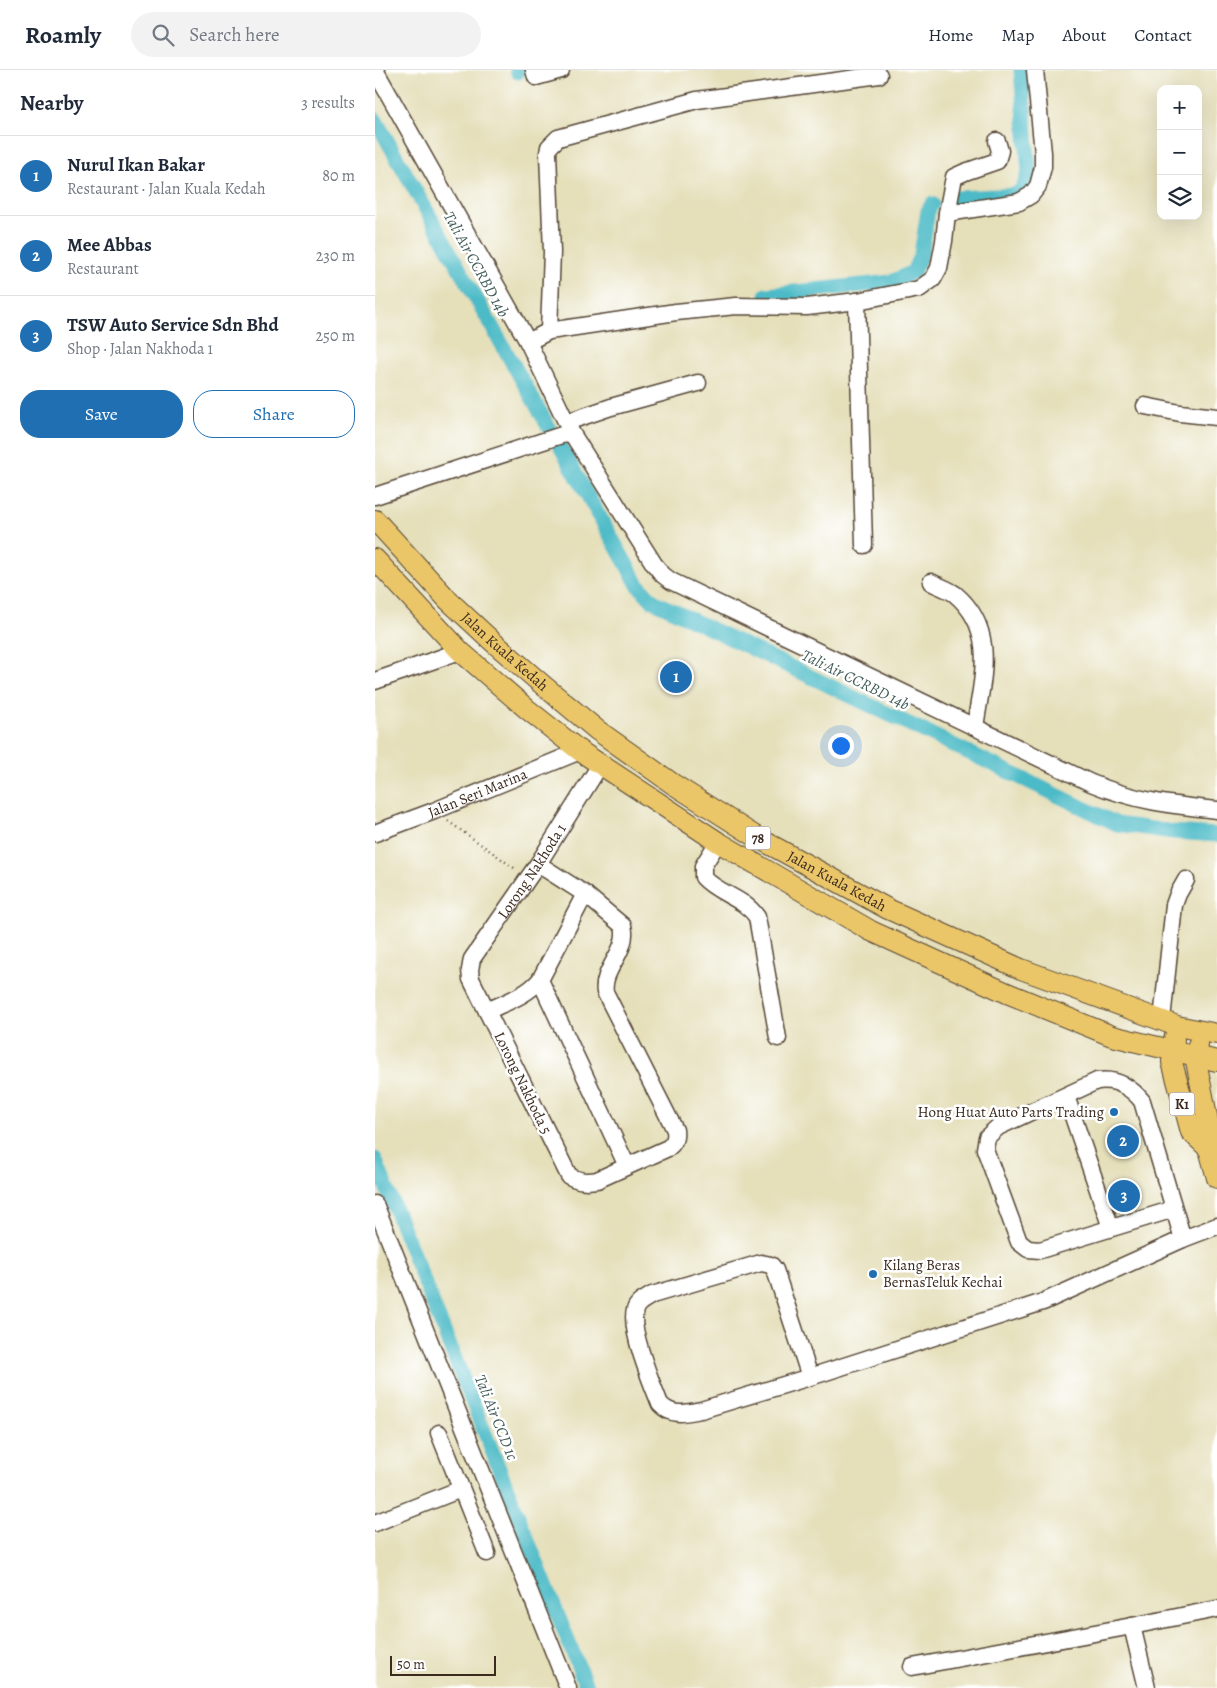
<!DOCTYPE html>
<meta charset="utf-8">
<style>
:root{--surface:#fff;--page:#f2f2f3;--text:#1f2937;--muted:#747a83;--line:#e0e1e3;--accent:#1f6fb2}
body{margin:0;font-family:Alegreya,serif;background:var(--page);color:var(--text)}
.controls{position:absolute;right:15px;top:15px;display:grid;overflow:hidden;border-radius:10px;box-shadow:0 5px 20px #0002}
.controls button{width:45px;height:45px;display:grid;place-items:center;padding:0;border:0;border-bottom:1px solid var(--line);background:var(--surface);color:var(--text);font:25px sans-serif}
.scale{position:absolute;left:15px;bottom:12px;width:106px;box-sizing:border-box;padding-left:5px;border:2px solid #3b2a1e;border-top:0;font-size:14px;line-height:18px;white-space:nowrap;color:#3b2a1e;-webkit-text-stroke:4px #fff;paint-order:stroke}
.you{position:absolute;left:465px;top:675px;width:18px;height:18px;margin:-12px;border:4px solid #fff;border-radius:50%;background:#1a73e8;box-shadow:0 0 0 8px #1a73e833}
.badge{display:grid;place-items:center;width:32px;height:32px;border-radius:50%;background:var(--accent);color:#fff;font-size:16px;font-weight:700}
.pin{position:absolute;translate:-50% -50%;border:2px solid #fff;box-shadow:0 1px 5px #0006}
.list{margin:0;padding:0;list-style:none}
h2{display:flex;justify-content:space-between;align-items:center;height:65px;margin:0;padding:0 20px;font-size:21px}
h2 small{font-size:16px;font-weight:400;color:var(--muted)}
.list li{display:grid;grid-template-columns:32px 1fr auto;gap:15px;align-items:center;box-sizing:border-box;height:80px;padding:0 20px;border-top:1px solid var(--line)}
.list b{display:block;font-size:19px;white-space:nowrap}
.list p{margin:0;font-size:16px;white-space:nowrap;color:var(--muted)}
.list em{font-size:16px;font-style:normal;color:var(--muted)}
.actions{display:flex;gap:10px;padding:15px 20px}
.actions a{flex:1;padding:11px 0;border:1px solid var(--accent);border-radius:20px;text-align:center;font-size:18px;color:var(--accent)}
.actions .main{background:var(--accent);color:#fff}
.icon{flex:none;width:28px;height:28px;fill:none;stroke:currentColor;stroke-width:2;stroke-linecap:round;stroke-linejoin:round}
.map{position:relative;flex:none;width:842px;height:1618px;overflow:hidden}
header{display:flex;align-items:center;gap:30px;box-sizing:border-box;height:70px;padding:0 25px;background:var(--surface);border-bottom:1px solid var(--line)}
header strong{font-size:24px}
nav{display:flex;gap:28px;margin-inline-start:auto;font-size:18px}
.search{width:350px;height:45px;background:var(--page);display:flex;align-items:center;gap:12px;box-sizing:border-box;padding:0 18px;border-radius:28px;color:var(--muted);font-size:19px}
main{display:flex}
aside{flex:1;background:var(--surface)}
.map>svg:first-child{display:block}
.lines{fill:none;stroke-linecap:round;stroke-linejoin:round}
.canal{stroke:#4ebbc7;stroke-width:15}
.minor-casing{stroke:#544535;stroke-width:19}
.major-casing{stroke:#544535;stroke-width:22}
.path{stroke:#544535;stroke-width:2.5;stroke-dasharray:1 4;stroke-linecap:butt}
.minor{stroke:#fff;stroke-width:16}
.major{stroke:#ebc669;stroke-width:20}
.poi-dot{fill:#1f6fb2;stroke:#fff;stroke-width:2}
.labels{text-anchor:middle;stroke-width:5;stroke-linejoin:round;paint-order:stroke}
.shield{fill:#fff;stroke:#766a62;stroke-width:1}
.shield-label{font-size:14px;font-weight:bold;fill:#3b2a1e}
.street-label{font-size:15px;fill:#3b2a1e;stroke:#fff}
.poi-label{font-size:15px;fill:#3b2a1e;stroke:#fff;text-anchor:end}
.water-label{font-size:16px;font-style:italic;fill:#425d59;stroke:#fff}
</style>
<header>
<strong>Roamly</strong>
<div class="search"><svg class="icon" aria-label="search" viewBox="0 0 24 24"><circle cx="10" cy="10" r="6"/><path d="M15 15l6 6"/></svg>Search here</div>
<nav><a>Home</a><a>Map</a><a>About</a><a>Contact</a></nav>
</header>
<main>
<aside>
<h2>Nearby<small>3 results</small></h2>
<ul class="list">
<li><span class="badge">1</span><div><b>Nurul Ikan Bakar</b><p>Restaurant · Jalan Kuala Kedah</p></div><em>80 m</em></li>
<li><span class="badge">2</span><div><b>Mee Abbas</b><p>Restaurant</p></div><em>230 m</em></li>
<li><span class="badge">3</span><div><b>TSW Auto Service Sdn Bhd</b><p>Shop · Jalan Nakhoda 1</p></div><em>250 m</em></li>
</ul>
<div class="actions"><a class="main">Save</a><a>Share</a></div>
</aside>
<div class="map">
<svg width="842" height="1618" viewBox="0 0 842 1618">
<rect width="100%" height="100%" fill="#fff"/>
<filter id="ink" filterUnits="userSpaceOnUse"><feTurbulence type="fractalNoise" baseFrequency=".02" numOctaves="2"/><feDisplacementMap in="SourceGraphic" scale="10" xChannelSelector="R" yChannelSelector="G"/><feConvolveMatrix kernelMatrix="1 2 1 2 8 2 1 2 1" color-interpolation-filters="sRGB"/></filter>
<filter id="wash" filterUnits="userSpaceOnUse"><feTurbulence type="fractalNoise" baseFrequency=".0096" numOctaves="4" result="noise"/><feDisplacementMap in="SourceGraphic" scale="20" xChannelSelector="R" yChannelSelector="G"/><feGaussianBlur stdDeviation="1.12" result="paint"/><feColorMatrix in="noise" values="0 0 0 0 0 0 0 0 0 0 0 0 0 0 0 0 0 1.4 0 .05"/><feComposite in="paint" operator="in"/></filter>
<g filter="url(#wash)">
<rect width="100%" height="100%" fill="#e5dfba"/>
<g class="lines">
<path class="canal" d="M142,0L143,2
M0,49L173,356
M580,128L642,125L650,114L654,102L646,0
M391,225L516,212L538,202L546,184L553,141L557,134
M185,376L263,515L278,531L742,754L799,762L842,765
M0,1089L212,1618"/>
</g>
</g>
<g filter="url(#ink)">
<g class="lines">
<defs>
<g id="minor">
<path d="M0,0L153,272L196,362L279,494L288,505L296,511L716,713C760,731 795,735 842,740"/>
<path d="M159,0L161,7L186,0"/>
<path d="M572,143L579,107L590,102L622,91L625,81L622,71"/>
<path d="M482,231L489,475"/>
<path d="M174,261L177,182L173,83L174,77L183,68L322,30L504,5"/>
<path d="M153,272L174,261L301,242L361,236L432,237L482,231L544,219L558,209L564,198L569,171L572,143L644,132L656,125L663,116L668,97V83L660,0"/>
<path d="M770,336L805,343L842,347"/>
<path d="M192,352L236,337L323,313"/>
<path d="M0,426L196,362"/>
<path d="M556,512C563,516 573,519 580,524C623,560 607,609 600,657"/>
<path d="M0,611L85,581"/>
<path id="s1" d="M0,763L59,741L205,681"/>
<path d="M343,772L328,796V807C343,824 368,827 382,847L403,968"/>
<path id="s2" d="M163,794L210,824L248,856C255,880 226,899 230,922L300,1060C301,1067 300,1073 293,1078L222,1110C211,1112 204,1111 194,1106L96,909L95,900L97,889L163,794L225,695"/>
<path d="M165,910L252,1096"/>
<path d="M112,941C131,932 151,926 165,910L210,824"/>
<path d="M787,950L799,835L803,824L811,810"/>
<path d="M691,1026L736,1158"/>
<path d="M0,1134L193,1618"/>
<path d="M799,1139L665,1180L653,1179L644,1172L610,1079L612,1067L623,1057L722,1011C741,1008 755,1016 767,1031L808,1169"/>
<path d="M435,1307L400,1200L396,1195L386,1193L277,1225C271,1229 262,1232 260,1240C254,1259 277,1314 285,1334C297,1347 310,1343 326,1340L435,1307L668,1232L808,1169L842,1156"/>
<path d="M64,1363L112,1483"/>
<path d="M0,1453L86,1419"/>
<path d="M757,1556L772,1618"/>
<path d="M537,1597L757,1556L842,1539"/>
</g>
<g id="major">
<path id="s3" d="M0,450L74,531L118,572L169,616L222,660L298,714L383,768L513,839L646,899L802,956L842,964"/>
<path d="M0,489L85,581L152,639L205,681L343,772L496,861L632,923L737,966L842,991"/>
<path d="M799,969L797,992L816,1062L834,1079"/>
<path d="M823,975L820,986L834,1056V1079L842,1108"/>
</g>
</defs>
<use href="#minor" class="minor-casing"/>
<use href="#major" class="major-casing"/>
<path class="path" d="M73,751L142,800"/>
<use href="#minor" class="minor"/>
<use href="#major" class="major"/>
</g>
</g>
<g class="poi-dot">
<circle cx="739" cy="1042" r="5"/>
<circle cx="498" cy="1204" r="5"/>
</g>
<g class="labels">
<g class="shield">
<rect x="370.5" y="756.5" width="25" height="23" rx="4"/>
<rect x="794.5" y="1022.5" width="25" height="23" rx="4"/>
</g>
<g class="shield-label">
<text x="383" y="773">78</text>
<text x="807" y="1039">K1</text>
</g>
<g class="street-label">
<text dy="5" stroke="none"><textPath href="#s3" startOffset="185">Jalan Kuala Kedah</textPath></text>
<text dy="5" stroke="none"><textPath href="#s1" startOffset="110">Jalan Seri Marina</textPath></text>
<text dy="5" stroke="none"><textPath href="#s2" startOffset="804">Lorong Nakhoda 1</textPath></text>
<text dy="5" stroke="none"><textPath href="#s3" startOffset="590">Jalan Kuala Kedah</textPath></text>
<text transform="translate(148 1013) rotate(64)" y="5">Lorong Nakhoda 5</text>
</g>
<g class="poi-label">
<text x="729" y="1047">Hong Huat Auto Parts Trading</text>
<text x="508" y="1200" text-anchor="start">Kilang Beras<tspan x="508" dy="17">BernasTeluk Kechai</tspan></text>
</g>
<g class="water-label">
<text transform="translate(102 194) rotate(61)" y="6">Tali Air CCRBD 14b</text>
<text transform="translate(481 609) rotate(26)" y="6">Tali Air CCRBD 14b</text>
<text transform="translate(122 1347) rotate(68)" y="6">Tali Air CCD 1c</text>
</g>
</g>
</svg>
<div class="controls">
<button>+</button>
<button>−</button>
<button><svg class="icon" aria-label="layers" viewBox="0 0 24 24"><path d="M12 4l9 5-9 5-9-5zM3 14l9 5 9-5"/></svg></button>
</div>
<div class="scale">50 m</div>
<div class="you"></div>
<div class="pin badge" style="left:301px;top:607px">1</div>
<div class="pin badge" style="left:748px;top:1071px">2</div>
<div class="pin badge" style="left:749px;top:1126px">3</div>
</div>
</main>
